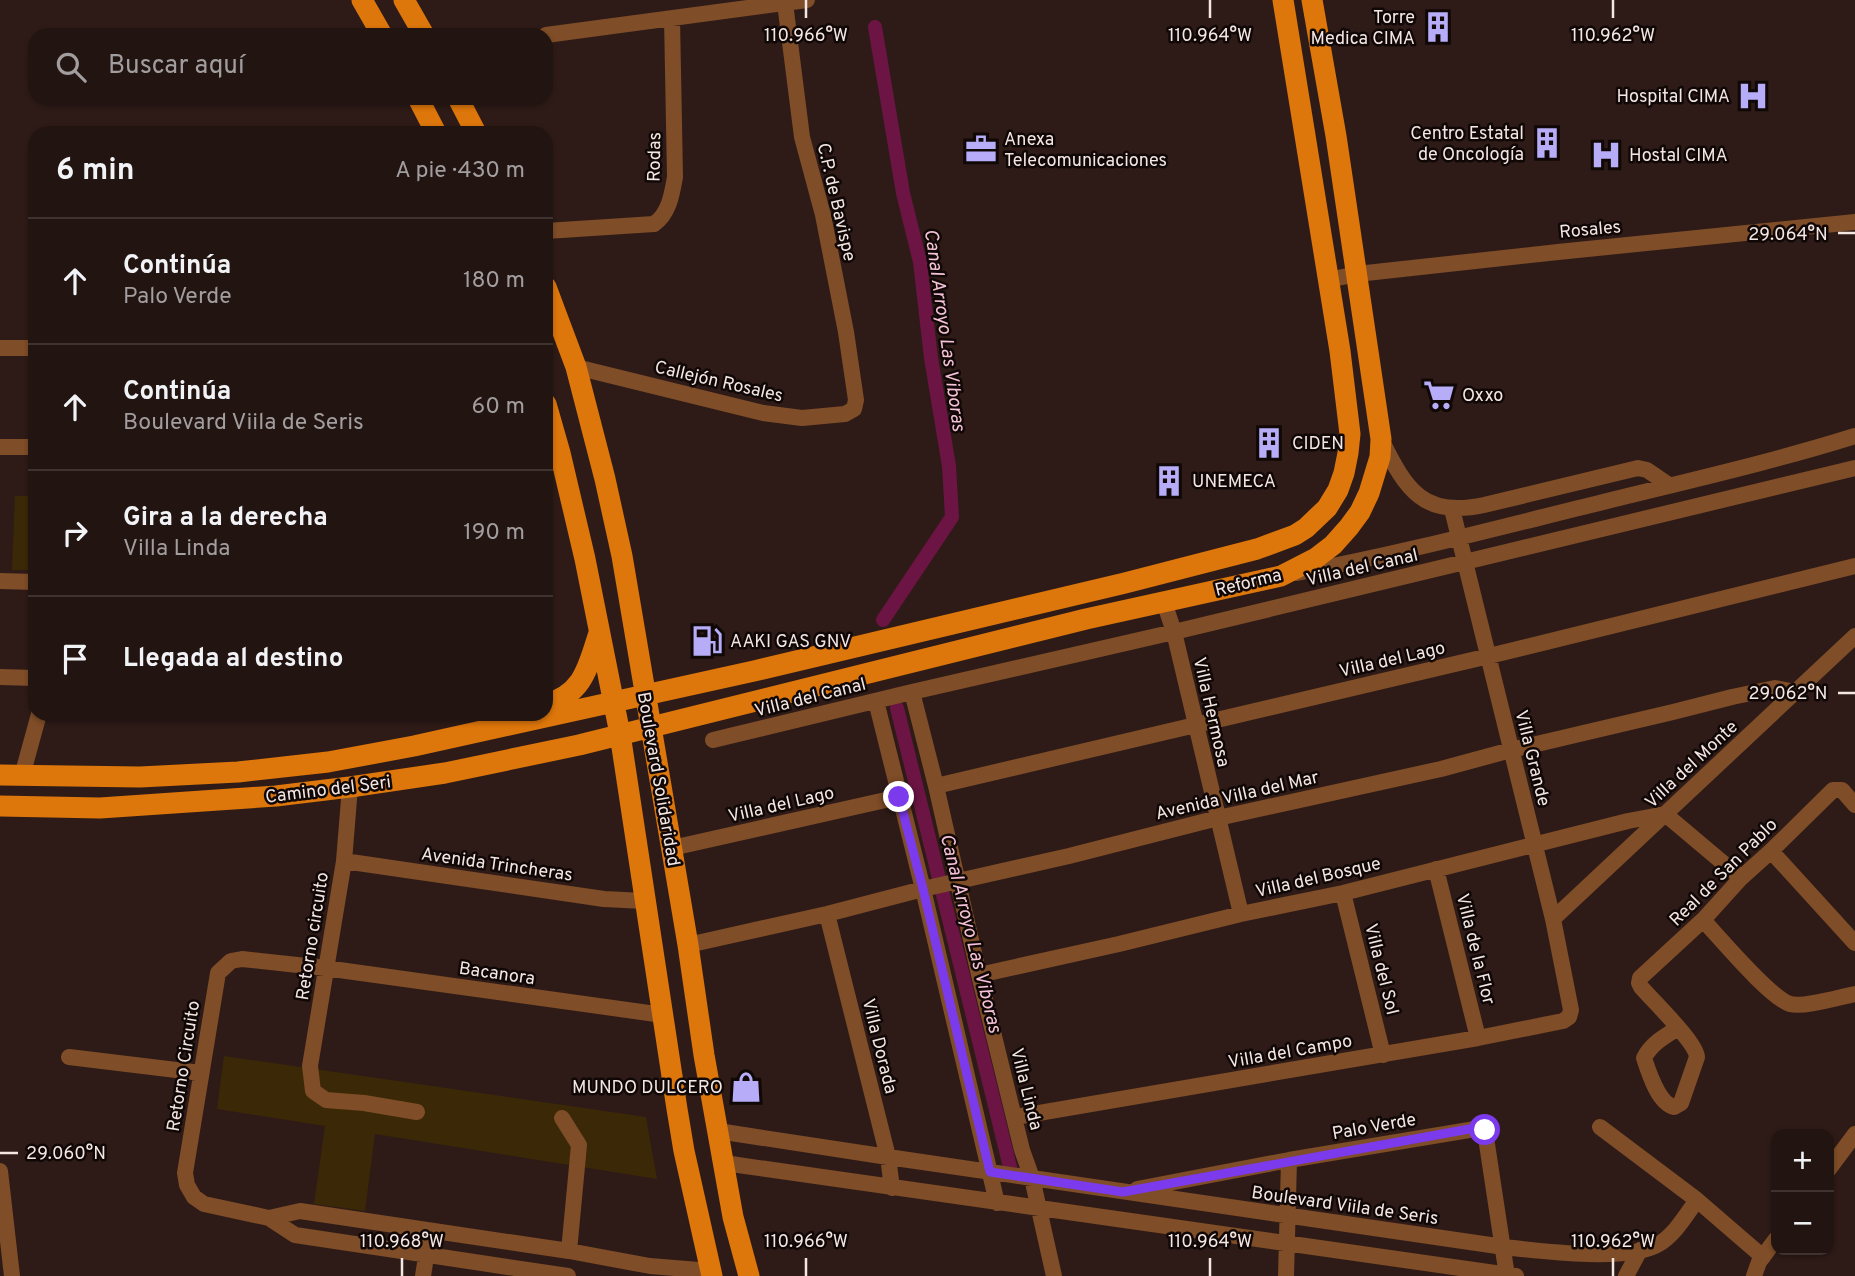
<!DOCTYPE html>
<html lang="es">
<meta charset="utf-8">
<style>
:root{--surface:#221411;--page:#2a1d1a;--text:#f1f3f6;--muted:#a29e9f;--line:#3f3331}
body{margin:0;font-family:Overpass,sans-serif;background:var(--page);color:var(--text)}
.controls{position:absolute;right:21px;bottom:21px;display:grid;overflow:hidden;border-radius:14px;box-shadow:0 2px 5px #0004}
.controls button{width:63px;height:63px;display:grid;place-items:center;padding:0;border:0;border-bottom:2px solid var(--line);background:var(--surface);color:var(--text);font:35px sans-serif}
.stop{position:absolute;width:21px;height:21px;margin:-16px;border:5px solid #7c3aed;border-radius:50%;background:#fff}
.stop.end{background:#7c3aed;border-color:#fff;box-shadow:0 2px 7px #0008}
.list{margin:0;padding:0;list-style:none}
h2{display:flex;justify-content:space-between;align-items:center;height:91px;margin:0;padding:0 28px;font-size:30px}
h2 small{font-size:23px;font-weight:400;color:var(--muted)}
.list li{display:grid;grid-template-columns:46px 1fr auto;gap:21px;align-items:center;box-sizing:border-box;height:126px;padding:0 28px;border-top:2px solid var(--line)}
.list b{display:block;font-size:26px;white-space:nowrap}
.list p{margin:0;font-size:23px;white-space:nowrap;color:var(--muted)}
.list em{font-size:23px;font-style:normal;color:var(--muted)}
.icon{flex:none;width:38px;height:38px;fill:none;stroke:currentColor;stroke-width:2;stroke-linecap:round;stroke-linejoin:round}
.map{position:relative;flex:none;width:1855px;height:1276px;overflow:hidden}
.search{position:absolute;background:var(--surface);box-shadow:0 2px 5px #0004;left:28px;top:28px;width:525px;height:77px;display:flex;align-items:center;gap:18px;box-sizing:border-box;padding:0 24px;border-radius:21px;color:var(--muted);font-size:26px}
.panel{position:absolute;background:var(--surface);box-shadow:0 2px 5px #0004;left:28px;top:126px;width:525px;height:595px;border-radius:21px}
.map>svg:first-child{display:block}
.green{fill:#3b2807}
.lines{fill:none;stroke-linecap:round;stroke-linejoin:round}
.canal{stroke:#6c1443;stroke-width:14}
.minor{stroke:#7f4d27;stroke-width:16}
.major{stroke:#dd760b;stroke-width:21}
.route{stroke:#7c3aed;stroke-width:9}
.ticks{fill:none;stroke:#f4e6e3;stroke-width:2.5}
.labels{text-anchor:middle;stroke-width:5;stroke-linejoin:round;paint-order:stroke}
.poi-label{font-size:18px;fill:#f4e6e3;stroke:#100806;text-anchor:start}
.street-label{font-size:18px;fill:#f4e6e3;stroke:#100806}
.water-label{font-size:19px;font-style:italic;fill:#f6c2d7;stroke:#100806}
.ticks-label{font-size:18px;text-anchor:middle;fill:#f4e6e3;stroke:#100806;stroke-width:5;stroke-linejoin:round;paint-order:stroke}
</style>
<div class="map">
<svg width="1855" height="1276" viewBox="0 0 1855 1276">
<rect width="100%" height="100%" fill="#2e1b17"/>
<path class="green" d="M15,496H35V570H12Z
M224,1056L646,1117L657,1179L375,1134L365,1211L314,1204L325,1126L217,1109Z"/>
<g class="lines">
<path class="canal" d="M875,27L903,193L920,262L931,358L949,466L952,517L883,620
M897,708L1010,1167"/>
<path class="minor" d="M546,35L807,0
M546,231L654,224C669,214 672,194 675,177L672,18
M1328,280L1357,274L1558,252L1855,222
M0,348H35
M576,367L763,413L802,418L845,414L854,409L856,400L846,332L823,215L802,137L785,3
M1382,441C1406,490 1424,518 1484,505L1638,468L1647,470L1669,485
M0,447H35
M1297,573C1400,554 1501,527 1603,502C1687,481 1772,462 1855,436
M0,581L35,582
M1164,602L1174,632L1241,914
M0,677L35,678
M912,692L936,786L979,975L1022,1150L1032,1178L1054,1276
M876,701L923,889L997,1203
M713,740L912,692L1174,632L1855,468
M22,776L39,714
M936,786L1489,656L1855,566
M350,787L344,861L310,1066L313,1091L326,1100L364,1103L417,1112
M672,848L899,797
M1771,851L1855,943
M344,861L604,899L644,901
M1436,869L1478,1038
M1343,893L1383,1055
M827,914L888,1157L892,1188
M1553,919L1855,636
M1703,920C1720,938 1770,998 1790,1004C1804,1008 1839,997 1855,994
M688,945L827,914L923,889L1069,856L1218,818L1441,769L1511,750L1673,712L1732,697L1775,688L1796,692
M979,975L1119,944L1241,914L1343,893L1628,821L1665,814L1741,878
M1678,1028C1665,1036 1651,1044 1644,1058C1649,1073 1658,1103 1674,1107L1681,1103L1697,1057C1696,1042 1653,1001 1641,987L1639,983L1640,978L1703,920L1741,878L1771,851L1833,790H1842L1855,805
M69,1057L201,1073
M1015,1117L1478,1038L1563,1021L1569,1017L1571,1010L1553,919L1452,509
M562,1118L579,1145L569,1251
M1600,1127L1697,1200L1763,1257
M718,1131L888,1157L1504,1247C1540,1251 1626,1262 1657,1245C1674,1236 1686,1215 1697,1200
M724,1163L1516,1276
M1829,1169L1855,1134
M0,1171L12,1276
M1137,1189L1289,1160L1481,1128L1485,1131L1507,1276
M269,1218L300,1211L569,1251L650,1266L711,1271
M423,1276L428,1244
M568,1276L295,1235L269,1218L204,1204L194,1197L187,1185L185,1173L218,973L231,961L242,959L325,968L663,1015
M1286,1276L1289,1160
M1626,1276L1640,1250
M1754,1276L1759,1262L1776,1239"/>
<path class="major" d="M362,0L382,35
M404,0L424,35
M418,98L436,133
M458,98L476,133
M546,287L576,367L605,479L622,556L688,945L704,1055L733,1217L749,1276
M546,404L560,453L585,559L620,734L677,1109L684,1151L712,1276
M546,704C584,694 588,666 599,633
M0,775L140,777L238,772L328,762L414,746L754,671L1125,583L1257,549L1295,535L1306,528L1327,508L1338,490L1344,473L1348,453L1350,434L1340,351L1283,0
M0,806L100,808L276,796L350,787L445,773L579,745L1086,619L1281,576L1316,558L1333,545L1349,527L1360,512L1369,493L1380,457L1381,439L1336,136L1312,0"/>
</g>
<g class="lines">
<path class="route" d="M899,797L923,889L990,1172L1123,1192L1475,1128H1481L1485,1130"/>
</g>
<path class="ticks" d="M806,0V18M1210,0V18M1613,0V18M1838,233H1855M1838,693H1855M0,1153H18M402,1258V1276M806,1258V1276M1210,1258V1276M1613,1258V1276"/>
<defs>
<symbol id="building-bare" viewBox="-9 -9 18 18"><path d="M-4-6H4V6H1V3H-1V6H-4ZM-2.5-4.3h1.7v1.8h-1.7ZM.8-4.3h1.7v1.8H.8ZM-2.5-1h1.7V.8h-1.7ZM.8-1h1.7V.8H.8Z" fill="#b6acf8" stroke="#100806" stroke-width="2.5" paint-order="stroke"/></symbol>
<symbol id="hospital-bare" viewBox="-9 -9 18 18"><path d="M-5-5h3v3.5h4V-5h3V5h-3V1.5h-4V5h-3Z" fill="#b6acf8" stroke="#100806" stroke-width="2.5" paint-order="stroke"/></symbol>
<symbol id="office-bare" viewBox="-9 -9 18 18"><path d="M-6-3h4V-5.5h4V-3h4V5H-6ZM-1-4.5V-3h2v-1.5ZM-6 0V1H6V0Z" fill="#b6acf8" stroke="#100806" stroke-width="2.5" paint-order="stroke"/></symbol>
<symbol id="supermarket-bare" viewBox="-9 -9 18 18"><path d="M-6-5.5h2.5l.6 2H6L4.5 2H-2.5L-4.4-4H-6ZM-1.5 3.2a1.3 1.3 0 1 0 .1 0ZM3 3.2a1.3 1.3 0 1 0 .1 0Z" fill="#b6acf8" stroke="#100806" stroke-width="2.5" paint-order="stroke"/></symbol>
<symbol id="fuel-bare" viewBox="-9 -9 18 18"><path d="M-5.5-6h7V0h2V4h1.3V-2.5L3-4.5l.8-.8L6-3V5H2.5V1h-1V6h-7ZM-4.2-4.7v3.2H.2V-4.7Z" fill="#b6acf8" stroke="#100806" stroke-width="2.5" paint-order="stroke"/></symbol>
<symbol id="shop-bare" viewBox="-9 -9 18 18"><path d="M-5-2.5h2.3a2.7 3.5 0 0 1 5.4 0H5L5.5 6h-11ZM-1.5-2.5h3a1.5 2.3 0 0 0-3 0Z" fill="#b6acf8" stroke="#100806" stroke-width="2.5" paint-order="stroke"/></symbol>
</defs>
<g fill-rule="evenodd">
<use href="#building-bare" x="1416" y="5" width="44" height="44"/>
<use href="#hospital-bare" x="1731" y="74" width="44" height="44"/>
<use href="#building-bare" x="1525" y="121" width="44" height="44"/>
<use href="#office-bare" x="959" y="127" width="44" height="44"/>
<use href="#hospital-bare" x="1584" y="133" width="44" height="44"/>
<use href="#supermarket-bare" x="1417" y="373" width="44" height="44"/>
<use href="#building-bare" x="1247" y="421" width="44" height="44"/>
<use href="#building-bare" x="1147" y="459" width="44" height="44"/>
<use href="#fuel-bare" x="685" y="619" width="44" height="44"/>
<use href="#shop-bare" x="724" y="1065" width="44" height="44"/>
</g>
<g class="labels">
<g class="poi-label">
<text x="1415" y="23" text-anchor="end">Torre<tspan x="1415" dy="21">Medica CIMA</tspan></text>
<text x="1730" y="102" text-anchor="end">Hospital CIMA</text>
<text x="1524" y="139" text-anchor="end">Centro Estatal<tspan x="1524" dy="21">de Oncología</tspan></text>
<text x="1004" y="145">Anexa<tspan x="1004" dy="21">Telecomunicaciones</tspan></text>
<text x="1629" y="161">Hostal CIMA</text>
<text x="1462" y="401">Oxxo</text>
<text x="1292" y="449">CIDEN</text>
<text x="1192" y="487">UNEMECA</text>
<text x="730" y="647">AAKI GAS GNV</text>
<text x="723" y="1093" text-anchor="end">MUNDO DULCERO</text>
</g>
<g class="street-label">
<text transform="translate(654 157) rotate(-89)" y="6">Rodas</text>
<text transform="translate(837 202) rotate(77)" y="6">C.P. de Bavispe</text>
<text transform="translate(1590 229) rotate(-5)" y="6">Rosales</text>
<text transform="translate(719 381) rotate(13)" y="6">Callejón Rosales</text>
<text transform="translate(1362 567) rotate(-13)" y="6">Villa del Canal</text>
<text transform="translate(1248 582) rotate(-14)" y="6">Reforma</text>
<text transform="translate(1392 659) rotate(-13)" y="6">Villa del Lago</text>
<text transform="translate(810 697) rotate(-14)" y="6">Villa del Canal</text>
<text transform="translate(1212 712) rotate(77)" y="6">Villa Hermosa</text>
<text transform="translate(1533 758) rotate(76)" y="6">Villa Grande</text>
<text transform="translate(1691 764) rotate(-43)" y="6">Villa del Monte</text>
<text transform="translate(659 779) rotate(80)" y="6">Boulevard Solidaridad</text>
<text transform="translate(328 789) rotate(-7)" y="6">Camino del Seri</text>
<text transform="translate(1237 795) rotate(-13)" y="6">Avenida Villa del Mar</text>
<text transform="translate(781 804) rotate(-13)" y="6">Villa del Lago</text>
<text transform="translate(497 864) rotate(8)" y="6">Avenida Trincheras</text>
<text transform="translate(1723 872) rotate(-45)" y="6">Real de San Pablo</text>
<text transform="translate(1318 877) rotate(-13)" y="6">Villa del Bosque</text>
<text transform="translate(312 936) rotate(-81)" y="6">Retorno circuito</text>
<text transform="translate(1476 949) rotate(76)" y="6">Villa de la Flor</text>
<text transform="translate(1382 969) rotate(76)" y="6">Villa del Sol</text>
<text transform="translate(497 973) rotate(8)" y="6">Bacanora</text>
<text transform="translate(880 1046) rotate(76)" y="6">Villa Dorada</text>
<text transform="translate(1290 1051) rotate(-10)" y="6">Villa del Campo</text>
<text transform="translate(183 1066) rotate(-81)" y="6">Retorno Circuito</text>
<text transform="translate(1027 1089) rotate(76)" y="6">Villa Linda</text>
<text transform="translate(1374 1126) rotate(-10)" y="6">Palo Verde</text>
<text transform="translate(1345 1205) rotate(8)" y="6">Boulevard Viila de Seris</text>
</g>
<g class="water-label">
<text transform="translate(946 330) rotate(82)" y="7">Canal Arroyo Las Viboras</text>
<text transform="translate(972 933) rotate(76)" y="7">Canal Arroyo Las Viboras</text>
</g>
</g>
<g class="ticks-label">
<text x="806" y="41">110.966°W</text>
<text x="1210" y="41">110.964°W</text>
<text x="1613" y="41">110.962°W</text>
<text x="1788" y="240">29.064°N</text>
<text x="1788" y="699">29.062°N</text>
<text x="66" y="1159">29.060°N</text>
<text x="402" y="1247">110.968°W</text>
<text x="806" y="1247">110.966°W</text>
<text x="1210" y="1247">110.964°W</text>
<text x="1613" y="1247">110.962°W</text>
</g>
</svg>
<div class="controls">
<button>+</button>
<button>−</button>
</div>
<div class="stop" style="left:1485px;top:1130px"></div>
<div class="stop end" style="left:899px;top:797px"></div>
<div class="search"><svg class="icon" aria-label="search" viewBox="0 0 24 24"><circle cx="10" cy="10" r="6"/><path d="M15 15l6 6"/></svg>Buscar aquí</div>
<section class="panel">
<h2>6 min<small>A pie · 430 m</small></h2>
<ul class="list">
<li><svg class="icon" aria-label="ahead" viewBox="0 0 24 24"><path d="M12 20V5M6 11l6-6 6 6"/></svg><div><b>Continúa</b><p>Palo Verde</p></div><em>180 m</em></li>
<li><svg class="icon" aria-label="ahead" viewBox="0 0 24 24"><path d="M12 20V5M6 11l6-6 6 6"/></svg><div><b>Continúa</b><p>Boulevard Viila de Seris</p></div><em>60 m</em></li>
<li><svg class="icon" aria-label="right" viewBox="0 0 24 24"><path d="M7 20v-9h11M14 6l5 5-5 5"/></svg><div><b>Gira a la derecha</b><p>Villa Linda</p></div><em>190 m</em></li>
<li><svg class="icon" aria-label="arrive" viewBox="0 0 24 24"><path d="M6 21V4h12l-3 4 3 4H6"/></svg><div><b>Llegada al destino</b></div></li>
</ul>
</section>
</div>
